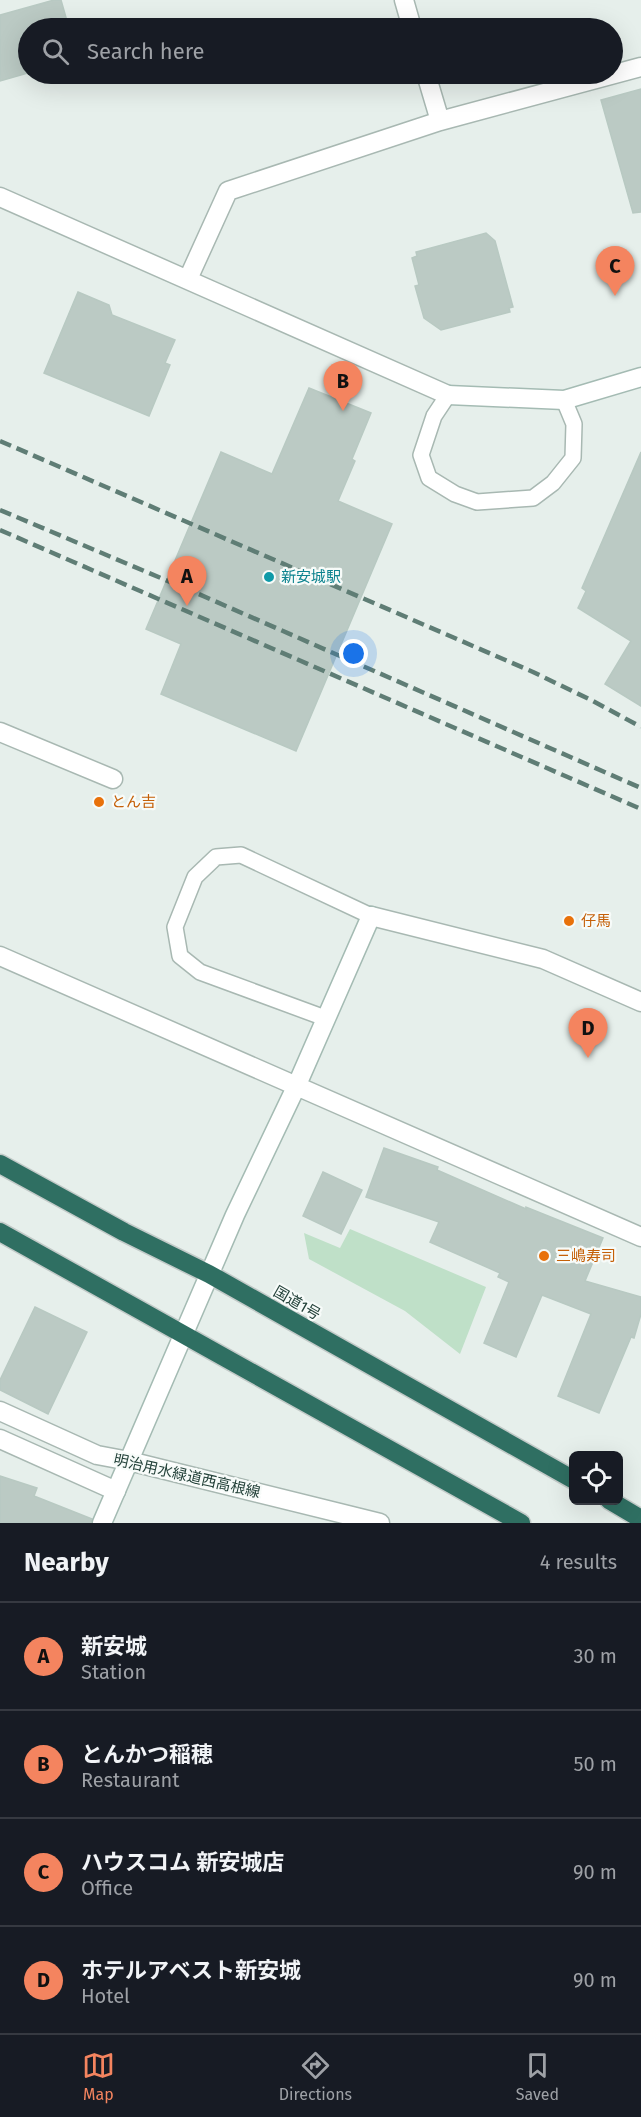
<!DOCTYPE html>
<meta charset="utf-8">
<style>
:root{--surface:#171b24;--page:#20242c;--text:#f1f3f6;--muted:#9ea1a6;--line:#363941;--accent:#f4845f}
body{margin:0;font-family:"Fira Sans","Noto Sans JP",sans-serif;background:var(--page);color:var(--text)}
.controls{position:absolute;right:18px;bottom:18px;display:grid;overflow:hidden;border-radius:9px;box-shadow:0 6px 24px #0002}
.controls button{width:54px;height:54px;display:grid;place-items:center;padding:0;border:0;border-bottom:2px solid var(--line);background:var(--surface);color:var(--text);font:30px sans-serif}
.you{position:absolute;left:354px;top:654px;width:21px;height:21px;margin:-15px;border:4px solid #fff;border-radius:50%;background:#1a73e8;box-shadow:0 0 0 9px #1a73e833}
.badge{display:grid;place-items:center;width:39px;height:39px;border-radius:50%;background:var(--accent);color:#111;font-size:20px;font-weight:700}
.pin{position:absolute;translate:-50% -50px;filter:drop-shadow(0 2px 3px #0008)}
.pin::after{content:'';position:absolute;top:32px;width:21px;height:18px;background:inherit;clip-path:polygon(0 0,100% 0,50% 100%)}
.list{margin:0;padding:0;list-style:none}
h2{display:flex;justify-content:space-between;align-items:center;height:78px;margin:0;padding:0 24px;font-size:26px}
h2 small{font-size:20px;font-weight:400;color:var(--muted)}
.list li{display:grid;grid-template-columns:39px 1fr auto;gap:18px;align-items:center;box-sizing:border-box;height:108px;padding:0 24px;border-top:2px solid var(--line)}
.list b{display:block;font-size:22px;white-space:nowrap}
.list p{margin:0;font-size:20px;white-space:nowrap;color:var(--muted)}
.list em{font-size:20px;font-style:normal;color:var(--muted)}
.icon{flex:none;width:33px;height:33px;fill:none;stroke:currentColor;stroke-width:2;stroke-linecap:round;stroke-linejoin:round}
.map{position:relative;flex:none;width:641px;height:1523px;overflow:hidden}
.search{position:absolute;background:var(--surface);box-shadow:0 6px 24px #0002;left:18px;right:18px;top:18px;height:66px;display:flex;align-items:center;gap:15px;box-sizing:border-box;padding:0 21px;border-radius:33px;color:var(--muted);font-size:22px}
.sheet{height:510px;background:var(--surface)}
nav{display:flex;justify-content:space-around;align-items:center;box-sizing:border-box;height:84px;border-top:2px solid var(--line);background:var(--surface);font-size:16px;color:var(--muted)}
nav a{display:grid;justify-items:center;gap:3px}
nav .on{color:var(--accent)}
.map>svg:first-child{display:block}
.green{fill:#bfe0c8}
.building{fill:#bbcac4;stroke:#b8c9c2;stroke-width:1.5}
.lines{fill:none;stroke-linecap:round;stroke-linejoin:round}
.lane-casing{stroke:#a8b8b2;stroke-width:18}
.street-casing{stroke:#a8b8b2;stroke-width:21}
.secondary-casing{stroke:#a4bbb3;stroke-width:21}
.highway-casing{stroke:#c2cac8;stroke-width:21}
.lane{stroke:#fff;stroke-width:15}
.street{stroke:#fff;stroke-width:18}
.secondary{stroke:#fff;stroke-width:18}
.highway{stroke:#2f6f62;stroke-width:18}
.rail{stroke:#5f7d75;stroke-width:4.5;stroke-dasharray:12 6;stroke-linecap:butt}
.culture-dot{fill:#0f9aa8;stroke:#f7fbf9;stroke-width:2}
.food-dot{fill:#e8710a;stroke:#f7fbf9;stroke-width:2}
.labels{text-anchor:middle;stroke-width:4.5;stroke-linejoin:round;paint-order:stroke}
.culture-label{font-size:15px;fill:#0d838f;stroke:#f7fbf9;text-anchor:start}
.food-label{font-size:15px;fill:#c56008;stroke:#f7fbf9;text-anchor:start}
.street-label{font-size:15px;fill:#24423a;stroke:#f7fbf9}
</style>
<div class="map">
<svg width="641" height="1523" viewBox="0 0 641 1523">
<rect width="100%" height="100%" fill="#e6efeb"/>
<path class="green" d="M350,1229L486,1287L460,1354L405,1311L309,1259L304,1233L340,1248Z"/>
<path class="building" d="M54,0H61L69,28H28V73L0,81V15Z
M641,89V212L633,213L601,100Z
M486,233L495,241L513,307L509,308L510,312L441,330L424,318L415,286L419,285L412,258L417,256L416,252Z
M78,292L109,305L112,315L175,340L165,363L170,365L149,416L44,373Z
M309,388L371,413L352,459L355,461L338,501L392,524L296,751L161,694L181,644L146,629L221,452L272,474Z
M641,452V706L605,684L631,641L578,608L586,591L582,588Z
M384,1148L438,1167L437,1170L526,1209V1207L603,1238L585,1281L641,1297V1314L634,1338L631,1337L599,1413L558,1396L591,1314L542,1295L516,1357L484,1343L509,1282L498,1277L500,1273L430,1242L439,1222L366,1197Z
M323,1172L362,1190L341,1234L303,1216Z
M35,1307L87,1332L48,1414L0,1390V1380Z
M0,1476L37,1488L34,1496L92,1519L91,1523H0Z"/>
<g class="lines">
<defs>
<path id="lane" d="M448,395L434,416L421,455L429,478L455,494L477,502L533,498L553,483L573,458L574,424L564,400
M325,1018L200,972L180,956L175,927L195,877L216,857L241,855L371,916"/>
<path id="street" d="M404,0L412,28
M426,74L440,121
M0,197L448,395
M188,279L228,191L440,121L641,67
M0,732L113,779
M371,916L543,959L641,1002
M0,956L641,1237
M0,1411L97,1455L129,1461L380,1523
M0,1439L116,1491"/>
<path id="secondary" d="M448,395L564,400L641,377
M102,1523L235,1215L296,1087L371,916"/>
<path id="highway" d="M0,1164L124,1232L209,1274L574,1480
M0,1232L521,1523
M609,1500L641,1519"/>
</defs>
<use href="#lane" class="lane-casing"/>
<use href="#street" class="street-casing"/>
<use href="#secondary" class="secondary-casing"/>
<use href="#highway" class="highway-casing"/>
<use href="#lane" class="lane"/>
<use href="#street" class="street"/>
<use href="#secondary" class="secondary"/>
<use href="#highway" class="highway"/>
<path class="rail" d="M0,441L533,672L593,701L641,727
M0,510L194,592L641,788
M0,530L641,809"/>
</g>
<circle class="culture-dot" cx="269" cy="577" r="6"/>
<g class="food-dot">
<circle cx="99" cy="802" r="6"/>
<circle cx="569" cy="921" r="6"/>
<circle cx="544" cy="1256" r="6"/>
</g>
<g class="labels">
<g class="culture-label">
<text x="281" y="582">新安城駅</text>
</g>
<g class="food-label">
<text x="111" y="807">とん吉</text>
<text x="581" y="926">仔馬</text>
<text x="556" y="1261">三嶋寿司</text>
</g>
<g class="street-label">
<text transform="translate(297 1303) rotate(30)" y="5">国道1号</text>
<text transform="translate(187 1476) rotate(13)" y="5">明治用水緑道西高根線</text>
</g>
</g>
</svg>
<div class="controls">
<button><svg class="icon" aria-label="locate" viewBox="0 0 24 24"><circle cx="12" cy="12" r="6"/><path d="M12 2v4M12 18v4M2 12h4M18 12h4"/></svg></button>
</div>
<div class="you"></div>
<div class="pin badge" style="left:187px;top:606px">A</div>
<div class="pin badge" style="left:343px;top:411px">B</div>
<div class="pin badge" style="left:615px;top:296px">C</div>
<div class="pin badge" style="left:588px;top:1058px">D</div>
<div class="search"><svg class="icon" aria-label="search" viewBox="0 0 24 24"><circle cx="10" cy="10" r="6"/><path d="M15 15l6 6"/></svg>Search here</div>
</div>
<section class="sheet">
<h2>Nearby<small>4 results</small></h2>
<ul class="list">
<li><span class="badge">A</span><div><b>新安城</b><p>Station</p></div><em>30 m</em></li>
<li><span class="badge">B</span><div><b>とんかつ稲穂</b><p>Restaurant</p></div><em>50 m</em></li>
<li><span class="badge">C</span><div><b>ハウスコム 新安城店</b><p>Office</p></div><em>90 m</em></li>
<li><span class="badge">D</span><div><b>ホテルアベスト新安城</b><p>Hotel</p></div><em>90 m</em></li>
</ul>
</section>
<nav>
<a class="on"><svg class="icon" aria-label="map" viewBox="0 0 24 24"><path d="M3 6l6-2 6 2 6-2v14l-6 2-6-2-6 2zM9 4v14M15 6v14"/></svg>Map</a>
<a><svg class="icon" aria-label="directions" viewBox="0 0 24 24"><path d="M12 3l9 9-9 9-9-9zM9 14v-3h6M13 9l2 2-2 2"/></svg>Directions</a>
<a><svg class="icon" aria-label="saved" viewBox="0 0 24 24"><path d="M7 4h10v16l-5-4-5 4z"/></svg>Saved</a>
</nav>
